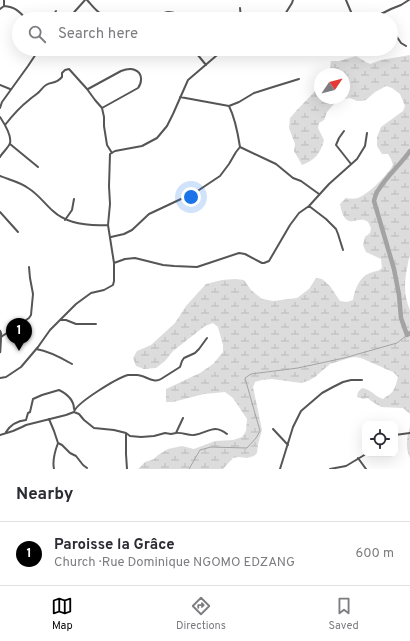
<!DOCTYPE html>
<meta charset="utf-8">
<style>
:root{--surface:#fff;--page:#f7f7f7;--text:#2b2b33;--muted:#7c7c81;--line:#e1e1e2;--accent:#000}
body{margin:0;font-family:Overpass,sans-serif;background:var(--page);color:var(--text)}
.controls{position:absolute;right:12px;bottom:12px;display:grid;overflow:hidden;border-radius:8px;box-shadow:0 4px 16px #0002}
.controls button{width:36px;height:36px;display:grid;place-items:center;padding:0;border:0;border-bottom:1px solid var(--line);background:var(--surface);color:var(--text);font:20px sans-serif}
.compass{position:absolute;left:314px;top:68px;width:36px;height:36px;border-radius:50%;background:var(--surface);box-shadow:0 4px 16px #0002;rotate:55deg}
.you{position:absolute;left:191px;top:197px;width:14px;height:14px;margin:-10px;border:3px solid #fff;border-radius:50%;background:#1a73e8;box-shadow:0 0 0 6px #1a73e833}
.badge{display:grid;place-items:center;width:26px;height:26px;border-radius:50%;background:var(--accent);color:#fff;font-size:13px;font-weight:700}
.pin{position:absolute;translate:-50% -33px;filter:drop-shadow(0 1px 2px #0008)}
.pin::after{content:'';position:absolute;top:21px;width:14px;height:12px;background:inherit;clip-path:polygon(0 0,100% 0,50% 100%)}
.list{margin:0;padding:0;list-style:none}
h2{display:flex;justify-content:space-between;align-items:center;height:52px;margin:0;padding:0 16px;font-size:17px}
h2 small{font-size:13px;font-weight:400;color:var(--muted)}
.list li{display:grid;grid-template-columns:26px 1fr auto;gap:12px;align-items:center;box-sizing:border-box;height:64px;padding:0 16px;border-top:1px solid var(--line)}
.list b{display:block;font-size:15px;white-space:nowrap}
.list p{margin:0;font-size:13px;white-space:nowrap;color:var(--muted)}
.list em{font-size:13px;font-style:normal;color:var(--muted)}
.icon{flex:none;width:22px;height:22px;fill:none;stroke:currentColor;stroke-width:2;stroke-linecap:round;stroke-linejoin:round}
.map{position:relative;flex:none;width:410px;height:469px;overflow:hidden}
.search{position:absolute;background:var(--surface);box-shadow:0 4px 16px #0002;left:12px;right:12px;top:12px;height:44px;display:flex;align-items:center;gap:10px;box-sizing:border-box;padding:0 14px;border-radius:22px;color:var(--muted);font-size:15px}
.sheet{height:116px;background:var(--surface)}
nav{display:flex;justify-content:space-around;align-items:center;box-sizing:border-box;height:56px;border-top:1px solid var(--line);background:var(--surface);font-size:11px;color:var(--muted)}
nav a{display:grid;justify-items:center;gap:2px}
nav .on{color:var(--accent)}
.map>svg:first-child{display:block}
.wetland{fill:url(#wetland-marsh)}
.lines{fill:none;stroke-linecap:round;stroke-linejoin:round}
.stream{stroke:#a3a3a3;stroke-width:1}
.river{stroke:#a3a3a3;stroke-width:4.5}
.minor{stroke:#555;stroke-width:2}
.tertiary{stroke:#555;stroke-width:2.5}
</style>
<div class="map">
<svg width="410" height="469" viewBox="0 0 410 469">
<defs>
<pattern id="wetland-marsh" width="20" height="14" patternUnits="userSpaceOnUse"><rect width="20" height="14" fill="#dcdcdc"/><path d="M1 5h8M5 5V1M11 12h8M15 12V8" fill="none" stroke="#bbb"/></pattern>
</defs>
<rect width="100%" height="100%" fill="#fff"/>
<path class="wetland" d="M410,55V256C408,260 408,264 407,269C404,282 404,297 410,310V414L403,408L381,407L371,401L368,398L363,399L357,397L358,392L362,388C371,389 374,396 383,399C395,391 394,391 398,377L393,372L386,369L361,358L355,357L349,358L330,364L315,377L308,381L301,383L272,379L262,380L255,382L253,387L262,430L258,444L257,453L254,456L247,458L239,457L233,458L223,469H138L145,462L154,459L158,455L168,449L182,446L194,449L215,441L233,440L242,437L246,431L247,419L233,398L225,392L204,394L173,402H166V389L200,373L213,364L223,352V345L218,327L213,323L205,326L173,351L165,361L156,368L144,369L136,366L133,358L137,351L151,345L175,323L186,306L206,284L222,280L235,279L244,280L251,290L262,299L273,301L297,298L309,289L316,278L322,279L330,286L340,301L347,302L353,300C355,289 359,277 370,273C374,271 378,272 382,268L381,259L366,252L363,245L365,237L370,233L371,228C370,226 369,224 368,222C361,216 351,225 346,219C342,215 341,209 340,204L346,198C350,199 354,199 358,198C369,194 387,175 393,165L391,159L388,154H382L377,146V137L381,127L403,111L405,106L400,94L392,88L386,86L375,92L366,100L362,101H357L350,98L340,100L335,103L327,112L324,120L319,123L318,128L324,140C321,153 314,161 302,165L294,151L295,144L289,128L290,118L297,110L317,89L320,84V98H344V74H329L331,61H339L356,56C360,58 365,62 370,64L381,60Z
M410,426V458C405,447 407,437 410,426Z"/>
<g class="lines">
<path class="stream" d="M189,469L200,450L211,447L247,448L256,438L260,431L245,378L251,374L298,368L344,358L397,343L407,335"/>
<path class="river" d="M410,151C401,164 388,175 379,189C376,192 375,197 374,201L394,269L399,295L401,318L407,335L410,333"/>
<path class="minor" d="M87,0C91,4 95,10 100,13C112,20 139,18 153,16C158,15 163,13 168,12C174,12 184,16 188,19
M346,0L354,19
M4,6C15,7 19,11 26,19
M240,8L241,19
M0,9L4,6V0
M382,13L386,19
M53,19V15L56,11
M68,19L85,0
M282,19L292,3L293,0
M371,19L391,9L401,5L409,0
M391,28L401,43L406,46
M193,49L206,65
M212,49L216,56
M0,85L10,89
M88,89L121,71C126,69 131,68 135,70C143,73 142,83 138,88L102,108
M180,97L229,106L239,102L254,93L273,87L299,79
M0,108L2,102L28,66L36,54L38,49
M0,117C4,123 12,135 10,143C9,147 2,153 0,157
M5,125C12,116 20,107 29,100C32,97 36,95 39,92C41,90 43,87 46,85C52,81 55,85 62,77V73L65,70L69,69L87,89L95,100L102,108L104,117V126L107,145L112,153
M344,131L339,138L336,145L351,164
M10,144L38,167
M240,147L276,164L293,178L301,181L319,194
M0,176C10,180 20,182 28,188C38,194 45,204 53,211C68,225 90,226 108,225
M309,206L326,219L336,229L338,234L343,250
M0,212L18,232
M65,220L72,210L74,199
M111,237L124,234L132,230L149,214L196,192L220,176L229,164L236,152L240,147C238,134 235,118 229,106
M114,263L125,259L135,258L163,265L174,266L197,267L239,253L245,254L262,263H264L269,261L290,225L299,213L309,206L329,184L357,159L365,146L367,133
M61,320H66L76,324H96
M1,337L29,318L31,315L33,294L30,278L29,267
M36,349C49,351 60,357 72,364
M0,378L6,377L21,367L38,347L50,330L76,304L91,293L104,290L113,285L114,281V263L108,225L110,204L109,186L110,154L115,151L142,146L157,138L167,126L173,114L188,80L216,56L227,49
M74,412C76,403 117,378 128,375C130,375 134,375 137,375C145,375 153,384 161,379L180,367L182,361L184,358L195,353L199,349L207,338
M49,419L54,431L58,443L62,445L70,453L76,456L83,465L87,468
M273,429L288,445
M6,432C11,424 17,421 26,420L28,413L30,412L33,399L42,395L59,390C67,394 74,400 74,409
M126,433V454L127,469
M176,433C182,432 189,436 194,435C209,433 213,423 227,434
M0,435L13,431L22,427L26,425L66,415L74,412L79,414L84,420L94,428L114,430L126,433L130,436L141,437L154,436L165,433L171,434L176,433L183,418
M395,435L410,433
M358,458L366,469
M54,469C52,460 55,451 58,443
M280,469L293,427L301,411L322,393L333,387L343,382L351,380H362
M330,469L346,466L366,454"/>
<path class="tertiary" d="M0,331L1,334L0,352"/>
</g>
</svg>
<div class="controls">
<button><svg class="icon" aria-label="locate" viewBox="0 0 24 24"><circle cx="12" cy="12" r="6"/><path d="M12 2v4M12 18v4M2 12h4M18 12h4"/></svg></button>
</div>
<svg class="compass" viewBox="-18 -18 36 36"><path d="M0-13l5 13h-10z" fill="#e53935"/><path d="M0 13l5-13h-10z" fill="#7c7c81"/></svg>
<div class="you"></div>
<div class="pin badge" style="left:19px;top:351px">1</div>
<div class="search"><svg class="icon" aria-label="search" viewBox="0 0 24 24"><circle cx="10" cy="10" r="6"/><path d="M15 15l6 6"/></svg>Search here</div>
</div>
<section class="sheet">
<h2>Nearby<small></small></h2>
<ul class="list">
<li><span class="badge">1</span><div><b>Paroisse la Grâce</b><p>Church · Rue Dominique NGOMO EDZANG</p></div><em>600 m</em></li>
</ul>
</section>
<nav>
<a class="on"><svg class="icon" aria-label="map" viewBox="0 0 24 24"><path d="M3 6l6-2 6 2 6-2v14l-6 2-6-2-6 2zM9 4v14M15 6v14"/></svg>Map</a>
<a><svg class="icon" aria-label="directions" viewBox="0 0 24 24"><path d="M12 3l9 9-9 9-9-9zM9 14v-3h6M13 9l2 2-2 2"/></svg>Directions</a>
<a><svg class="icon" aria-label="saved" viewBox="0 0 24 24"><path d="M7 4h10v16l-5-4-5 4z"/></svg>Saved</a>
</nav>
